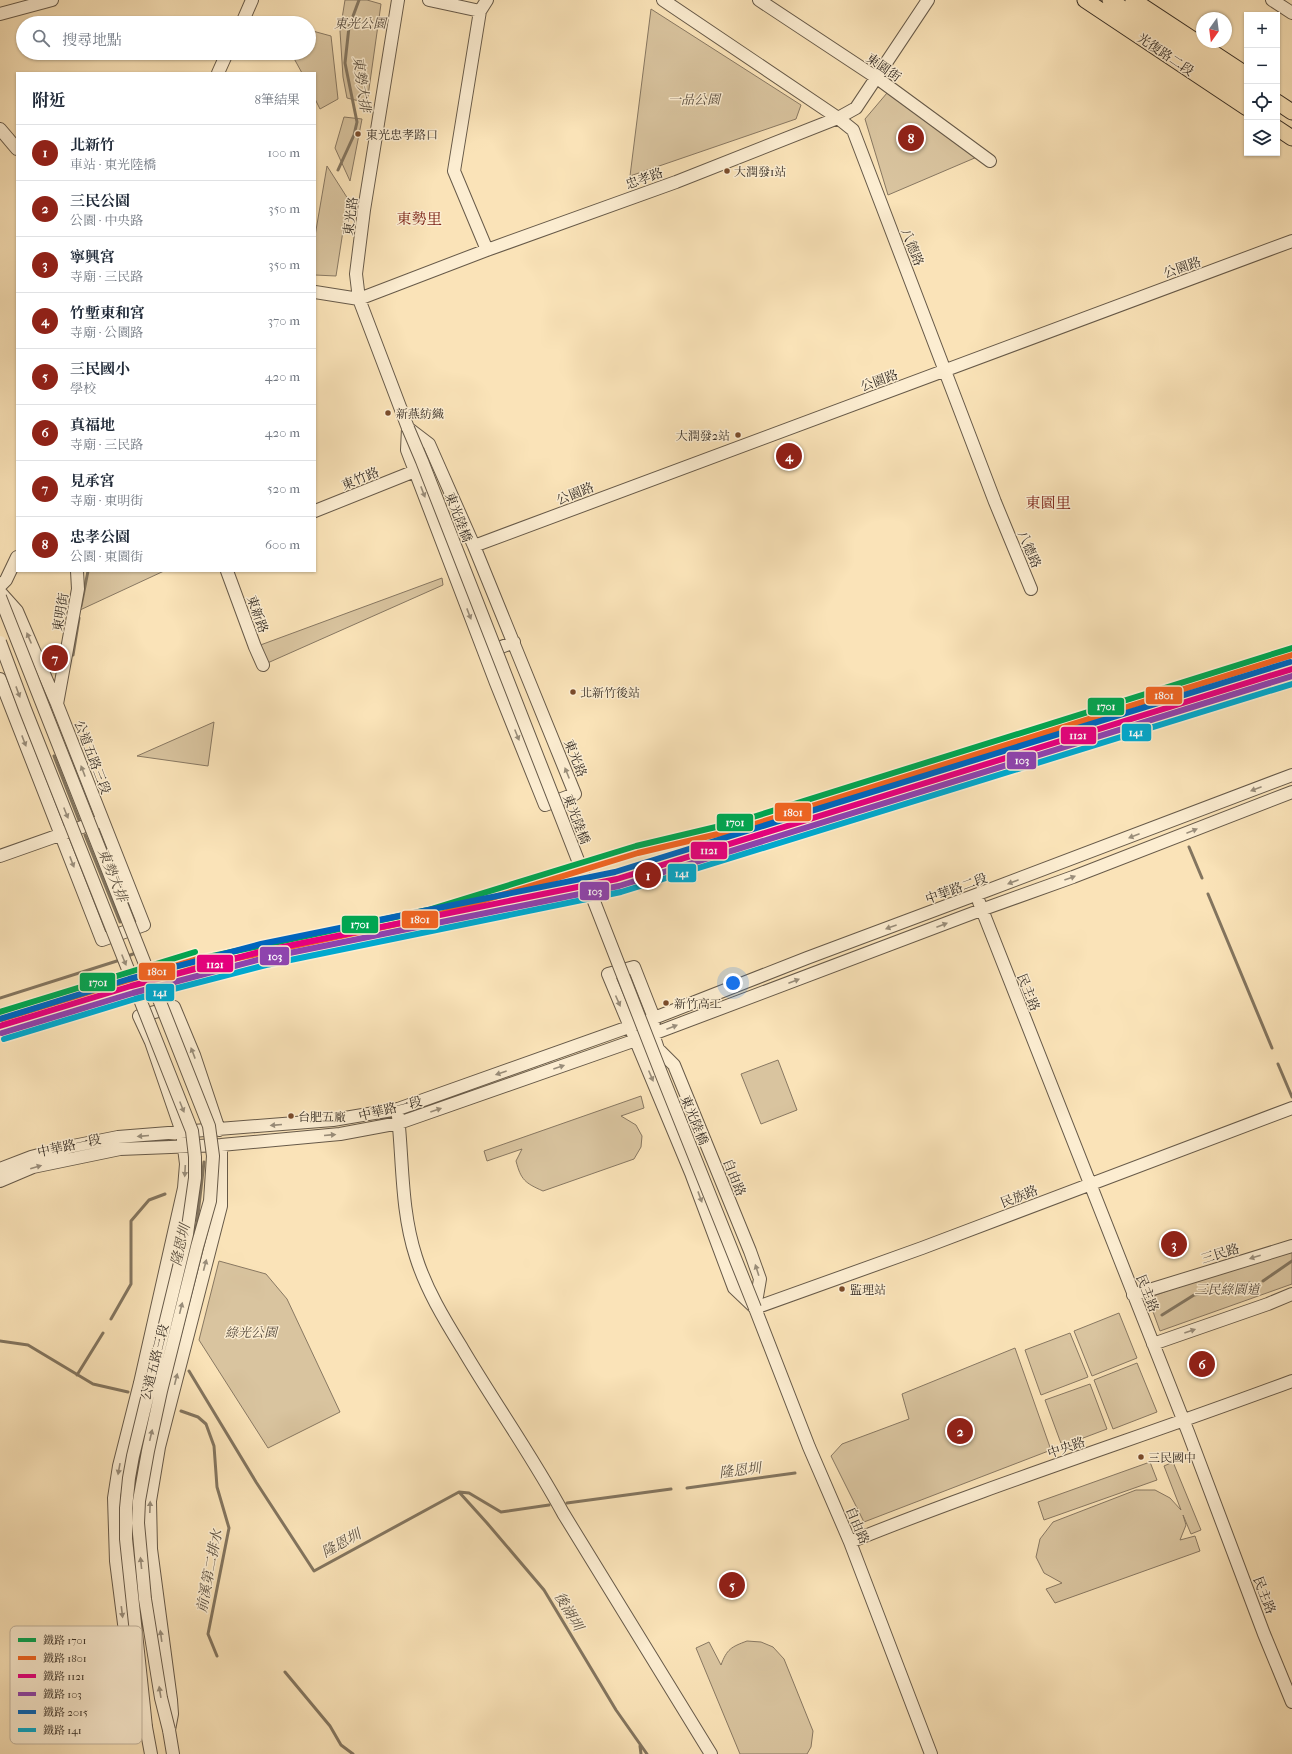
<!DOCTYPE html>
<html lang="zh-TW">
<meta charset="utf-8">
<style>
:root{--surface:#fff;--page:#f6f6f7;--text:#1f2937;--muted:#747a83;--line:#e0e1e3;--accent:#8f2418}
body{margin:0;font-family:"IM FELL French Canon","Noto Serif TC",serif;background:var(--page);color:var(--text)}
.controls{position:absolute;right:12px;top:12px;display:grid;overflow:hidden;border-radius:0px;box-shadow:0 1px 3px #0004}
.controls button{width:36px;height:36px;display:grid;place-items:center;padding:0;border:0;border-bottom:1px solid var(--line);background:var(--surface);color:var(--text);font:20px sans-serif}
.compass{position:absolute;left:1196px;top:12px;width:36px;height:36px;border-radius:50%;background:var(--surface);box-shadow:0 1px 3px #0004;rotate:194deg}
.you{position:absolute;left:733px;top:983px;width:14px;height:14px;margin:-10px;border:3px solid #fff;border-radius:50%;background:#1a73e8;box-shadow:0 0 0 6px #1a73e833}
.badge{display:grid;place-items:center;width:26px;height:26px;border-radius:50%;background:var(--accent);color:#fff;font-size:13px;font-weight:700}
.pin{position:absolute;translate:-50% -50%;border:2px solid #fff;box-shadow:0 1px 4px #0006}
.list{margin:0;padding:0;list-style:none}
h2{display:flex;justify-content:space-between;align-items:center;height:52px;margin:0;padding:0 16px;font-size:17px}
h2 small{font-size:13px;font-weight:400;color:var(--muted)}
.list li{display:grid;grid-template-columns:26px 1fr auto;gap:12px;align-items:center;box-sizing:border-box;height:56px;padding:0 16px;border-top:1px solid var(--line)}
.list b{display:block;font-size:15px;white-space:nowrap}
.list p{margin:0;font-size:13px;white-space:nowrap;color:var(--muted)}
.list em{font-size:13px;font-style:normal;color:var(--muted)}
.icon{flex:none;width:22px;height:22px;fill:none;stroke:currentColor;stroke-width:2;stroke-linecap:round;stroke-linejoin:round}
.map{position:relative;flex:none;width:1292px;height:1754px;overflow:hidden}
.search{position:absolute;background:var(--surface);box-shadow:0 1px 3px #0004;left:16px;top:16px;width:300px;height:44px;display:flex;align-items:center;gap:10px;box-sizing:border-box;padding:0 14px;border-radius:22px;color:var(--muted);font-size:15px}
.panel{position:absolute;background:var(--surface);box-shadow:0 1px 3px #0004;left:16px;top:72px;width:300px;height:500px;border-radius:0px}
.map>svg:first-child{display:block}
.green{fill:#d9c49f;stroke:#887862}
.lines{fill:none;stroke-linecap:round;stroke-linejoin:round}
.stream{stroke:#83755f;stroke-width:3}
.minor-casing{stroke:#675a49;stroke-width:14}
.major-casing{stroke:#362d24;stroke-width:17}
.minor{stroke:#fcedd1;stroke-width:12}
.major{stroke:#fae3b8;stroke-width:15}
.rail{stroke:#362d24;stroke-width:3;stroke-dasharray:7 7;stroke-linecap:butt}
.minor-bridge-casing{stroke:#675a49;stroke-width:14;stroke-linecap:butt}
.minor-bridge{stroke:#fcedd1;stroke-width:12}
.rail-1-casing{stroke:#fcedd1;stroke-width:9}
.rail-2-casing{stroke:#fcedd1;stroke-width:9}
.rail-3-casing{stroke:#fcedd1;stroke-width:9}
.rail-4-casing{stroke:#fcedd1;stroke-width:9}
.rail-5-casing{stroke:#fcedd1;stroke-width:9}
.rail-6-casing{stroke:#fcedd1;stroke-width:9}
.rail-1{stroke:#00a651;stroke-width:6}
.rail-2{stroke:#f26522;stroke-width:6}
.rail-3{stroke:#e5007d;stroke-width:6}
.rail-4{stroke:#8e44ad;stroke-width:6}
.rail-5{stroke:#0065bd;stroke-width:6}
.rail-6{stroke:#00a9ce;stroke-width:6}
.oneway{fill:#998d7a}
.bus-dot{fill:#7a4b2a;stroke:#fcedd1;stroke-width:1.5}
.labels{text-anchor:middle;stroke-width:3;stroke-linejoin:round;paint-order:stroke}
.bus-label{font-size:12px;fill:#362d24;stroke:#fcedd1;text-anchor:start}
.park-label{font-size:13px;font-style:italic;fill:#574b3d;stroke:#fcedd1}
.street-label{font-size:13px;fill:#362d24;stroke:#fcedd1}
.water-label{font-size:14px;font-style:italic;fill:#5d5141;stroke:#fcedd1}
.quarter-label{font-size:15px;fill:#7a1f14;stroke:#fcedd1}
.key{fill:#fcedd1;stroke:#c1b39d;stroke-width:1}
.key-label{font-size:11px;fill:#362d24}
.line-badge{stroke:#fcedd1;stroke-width:1.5}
.badge-label{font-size:11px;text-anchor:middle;font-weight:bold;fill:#fff}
</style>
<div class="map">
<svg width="1292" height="1754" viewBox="0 0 1292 1754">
<rect width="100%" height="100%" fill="#fae3b8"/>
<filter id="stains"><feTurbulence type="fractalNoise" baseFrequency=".005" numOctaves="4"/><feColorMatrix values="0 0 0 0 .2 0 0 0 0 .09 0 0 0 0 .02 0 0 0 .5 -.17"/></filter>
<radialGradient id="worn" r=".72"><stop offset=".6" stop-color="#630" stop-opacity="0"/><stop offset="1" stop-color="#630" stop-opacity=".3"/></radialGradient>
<path class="green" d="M345,0H367L381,4L367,103L347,98L343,77L340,31Z
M651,9L801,105L796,119L630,176Z
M309,30L331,36L338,99L320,109L315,99V73H302L291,53H309Z
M887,93L977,157L888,195L865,119Z
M344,117L362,119L350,181L335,148Z
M327,166L348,199L336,276L315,275V236Z
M88,571H164L80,610Z
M442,578L443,585L263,665L255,647Z
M214,722L208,766L137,756Z
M778,1060L797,1110L761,1124L741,1074Z
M641,1096L644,1108L621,1116L636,1125L642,1136L641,1147L634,1159L543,1191C525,1183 521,1180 516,1161L522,1149L487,1161L484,1151Z
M1292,1251V1284L1160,1331L1148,1298L1221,1271Z
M219,1261L266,1274L287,1299L340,1412L268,1448L199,1340Z
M1119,1313L1137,1358L1092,1376L1074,1331Z
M1070,1333L1088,1377L1041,1395L1025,1350Z
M1015,1348L1051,1450L864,1522L831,1456L842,1444L909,1419L902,1394Z
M1137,1363L1157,1412L1113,1429L1094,1380Z
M1090,1384L1107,1429L1062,1446L1045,1400Z
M1150,1462L1157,1480L1044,1520L1038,1502Z
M1173,1462L1201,1530L1191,1534L1183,1515L1186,1525L1180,1540L1195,1536L1200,1551L1055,1603L1046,1589L1062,1583L1044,1573L1036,1557L1040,1539L1053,1522L1136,1490H1155L1170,1498L1181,1510L1164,1466Z
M747,1641L761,1642L773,1647L784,1659L813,1731L811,1747L807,1754H740L696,1648L709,1642L721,1665C727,1649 731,1647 747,1641Z"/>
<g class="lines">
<path class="stream" d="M338,170L354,135L357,122L345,63L349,27L359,0
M81,606L88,571
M73,655L79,618
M54,756L79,820
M85,835L120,922
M1189,847L1202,878
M1208,894L1272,1048
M125,957L133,954
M0,998L120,960
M1278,1064L1292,1097
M194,1237L197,1223L204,1162
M1263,1281L1292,1261
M1162,1315L1194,1295L1250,1283
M111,1319L131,1284V1221L149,1200L165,1194
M0,1341L28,1345L93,1384L128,1392
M189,1371L256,1482L314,1571L459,1492L469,1493L501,1512L549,1505
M77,1375L103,1333
M181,1411L198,1417L206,1424L214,1446L217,1487L229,1528L208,1634L217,1656
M687,1488L795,1473
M459,1492L487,1523L544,1590L616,1710L647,1754
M567,1503L671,1489
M285,1672L330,1726L341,1745L353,1754
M640,1746L641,1754"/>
<defs>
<path id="minor" d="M398,0L364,210L356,274L359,299L408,428L407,450L496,683L545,805L575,794L474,546L429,444L408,428
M429,0L480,11
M663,0L838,118L853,130L995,502L1031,589
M759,0L877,78L990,161
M1272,0L1292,13
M0,14L52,0
M242,23L252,0
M218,73L227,53
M0,129L17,149
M487,250L454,171L480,11L487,0
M315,292L359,299L487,250L676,182L838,118L856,108L928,0
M315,511L415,471
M474,546L1292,241
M227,571L255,647L263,665
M0,586L6,580L17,557
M0,592L17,611L57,704L144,925L102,940L0,679
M486,653L514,642
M57,704L78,589L77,571
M0,856L99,821
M979,902L1188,1432L1264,1634L1292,1702
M398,1116C403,1163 401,1211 416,1257C426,1289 444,1319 462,1348C495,1404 533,1457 563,1513L711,1754
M0,1169L31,1157L73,1146L118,1137L333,1120L398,1109L654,1018L807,958L986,891L1292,775
M0,1181L33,1167L120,1149L221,1145L340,1134L399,1123L653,1034L981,910L1073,877L1292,792
M1133,1295L1292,1246
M755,1308L760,1279L750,1251L674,1065L658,1049L653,1034L654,1018L634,967L608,974L691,1173L734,1288L755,1308L809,1447L850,1542L931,1754
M755,1308L922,1248L1292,1108
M1153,1344L1268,1304L1292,1294
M850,1542C996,1483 1145,1436 1292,1381
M151,1754L146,1727L134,1702L116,1561L114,1498L119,1466L140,1383L184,1188L186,1164L182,1132L151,1042L139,1016L174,1007L194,1055L219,1130
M173,1754L169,1730L172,1714L171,1700L151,1549L150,1501L159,1447L221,1206V1145"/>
<path id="major" d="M1085,0L1247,108
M1110,0L1247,91
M1133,0L1247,75
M1277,102L1292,112
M1277,128L1292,138"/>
</defs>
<use href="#minor" class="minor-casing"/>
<use href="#major" class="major-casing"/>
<use href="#minor" class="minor"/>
<use href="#major" class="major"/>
<path class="rail" d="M342,935L393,918
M0,1018L170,968"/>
<defs>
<path id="minor-bridge" d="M408,428L422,461L663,1078L755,1308
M0,597L209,1126L213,1156L210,1201L197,1247L161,1391L148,1451L139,1501L138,1523L145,1599L161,1698L169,1730
M0,642L25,709L192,1131L195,1157V1178L187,1234L133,1456L129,1478L126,1508V1539L146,1727"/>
</defs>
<use href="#minor-bridge" class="minor-bridge-casing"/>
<use href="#minor-bridge" class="minor-bridge"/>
<defs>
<path id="rail-1" d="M170,968L203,958L428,910L636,846L737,822L1292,648
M0,1012L195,952"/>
<path id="rail-2" d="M172,975L205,965L430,917L638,853L739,829L1292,655
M2,1019L197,959"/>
<path id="rail-3" d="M0,1026L131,986L263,951L617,879L1292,669"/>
<path id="rail-4" d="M2,1033L133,993L265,958L619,886L1292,676"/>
<path id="rail-5" d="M0,1019L129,979L261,944L615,872L1290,662"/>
<path id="rail-6" d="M4,1039L135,999L266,965L621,892L1292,684"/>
</defs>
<use href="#rail-1" class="rail-1-casing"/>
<use href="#rail-2" class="rail-2-casing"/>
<use href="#rail-3" class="rail-3-casing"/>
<use href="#rail-4" class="rail-4-casing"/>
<use href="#rail-5" class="rail-5-casing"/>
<use href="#rail-6" class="rail-6-casing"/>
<use href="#rail-1" class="rail-1"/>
<use href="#rail-2" class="rail-2"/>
<use href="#rail-3" class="rail-3"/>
<use href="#rail-4" class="rail-4"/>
<use href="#rail-5" class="rail-5"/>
<use href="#rail-6" class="rail-6"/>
</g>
<defs><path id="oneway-solid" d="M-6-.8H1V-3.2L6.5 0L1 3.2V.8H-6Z"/></defs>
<g class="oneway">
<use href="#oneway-solid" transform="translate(423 492) rotate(69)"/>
<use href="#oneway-solid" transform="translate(469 614) rotate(69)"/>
<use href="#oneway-solid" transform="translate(29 638) rotate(-113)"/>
<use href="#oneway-solid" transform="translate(18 692) rotate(70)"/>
<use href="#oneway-solid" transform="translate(517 735) rotate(68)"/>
<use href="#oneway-solid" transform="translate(24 741) rotate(69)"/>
<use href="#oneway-solid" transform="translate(83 771) rotate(-111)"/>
<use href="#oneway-solid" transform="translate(567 773) rotate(-112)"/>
<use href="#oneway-solid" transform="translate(1256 789) rotate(159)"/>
<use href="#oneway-solid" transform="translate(66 813) rotate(68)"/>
<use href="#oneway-solid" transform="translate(1192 831) rotate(-22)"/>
<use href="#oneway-solid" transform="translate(1134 836) rotate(159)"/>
<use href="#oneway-solid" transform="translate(72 862) rotate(69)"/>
<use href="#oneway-solid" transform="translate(1070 878) rotate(-20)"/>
<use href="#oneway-solid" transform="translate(1013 882) rotate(159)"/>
<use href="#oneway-solid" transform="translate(942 925) rotate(-21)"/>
<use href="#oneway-solid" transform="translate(891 927) rotate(160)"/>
<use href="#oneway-solid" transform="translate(124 960) rotate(68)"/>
<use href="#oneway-solid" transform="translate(794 981) rotate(-21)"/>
<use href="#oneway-solid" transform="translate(618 1001) rotate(66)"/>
<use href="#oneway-solid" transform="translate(672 1027) rotate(-21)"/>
<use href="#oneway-solid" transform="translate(193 1053) rotate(-111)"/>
<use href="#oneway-solid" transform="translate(559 1067) rotate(-19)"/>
<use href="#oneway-solid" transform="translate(501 1073) rotate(161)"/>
<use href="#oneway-solid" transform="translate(651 1076) rotate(67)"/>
<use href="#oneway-solid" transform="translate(182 1107) rotate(68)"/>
<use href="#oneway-solid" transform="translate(436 1110) rotate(-19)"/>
<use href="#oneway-solid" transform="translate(276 1125) rotate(175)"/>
<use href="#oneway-solid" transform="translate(330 1135) rotate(-5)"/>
<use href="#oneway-solid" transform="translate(143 1136) rotate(175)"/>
<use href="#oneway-solid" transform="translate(36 1167) rotate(-16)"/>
<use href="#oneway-solid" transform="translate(185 1171) rotate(93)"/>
<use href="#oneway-solid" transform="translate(700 1197) rotate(70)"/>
<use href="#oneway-solid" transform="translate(1255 1257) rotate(163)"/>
<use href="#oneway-solid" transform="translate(205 1265) rotate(-75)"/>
<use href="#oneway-solid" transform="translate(757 1270) rotate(-108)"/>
<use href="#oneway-solid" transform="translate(181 1308) rotate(-76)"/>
<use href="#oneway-solid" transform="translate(1190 1331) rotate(-19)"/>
<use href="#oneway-solid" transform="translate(176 1379) rotate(-76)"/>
<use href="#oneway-solid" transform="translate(151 1435) rotate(-77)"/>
<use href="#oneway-solid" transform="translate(119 1469) rotate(100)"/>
<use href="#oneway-solid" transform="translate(150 1507) rotate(-88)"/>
<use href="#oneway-solid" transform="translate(141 1563) rotate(-96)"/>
<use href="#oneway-solid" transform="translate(122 1612) rotate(83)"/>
<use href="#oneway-solid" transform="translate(161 1636) rotate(-98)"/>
<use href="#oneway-solid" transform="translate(160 1692) rotate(-99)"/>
</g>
<g class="bus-dot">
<circle cx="358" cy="134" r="3.5"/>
<circle cx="727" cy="171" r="3.5"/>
<circle cx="388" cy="413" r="3.5"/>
<circle cx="738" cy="435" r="3.5"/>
<circle cx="573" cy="692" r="3.5"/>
<circle cx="666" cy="1003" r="3.5"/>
<circle cx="291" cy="1116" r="3.5"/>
<circle cx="842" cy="1289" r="3.5"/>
<circle cx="1141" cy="1457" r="3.5"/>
</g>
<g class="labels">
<g class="bus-label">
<text x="366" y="139">東光忠孝路口</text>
<text x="734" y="176">大潤發1站</text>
<text x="396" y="418">新燕紡織</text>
<text x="730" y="440" text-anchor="end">大潤發2站</text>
<text x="580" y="697">北新竹後站</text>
<text x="674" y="1008">新竹高工</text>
<text x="298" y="1121">台肥五廠</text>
<text x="850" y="1294">監理站</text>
<text x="1148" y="1462">三民國中</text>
</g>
<g class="park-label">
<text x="360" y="28">東光公園</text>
<text x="694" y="104">一品公園</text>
<text x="1227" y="1294">三民綠園道</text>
<text x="251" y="1337">綠光公園</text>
</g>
<g class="street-label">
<text transform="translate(1166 54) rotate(34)" y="5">光復路二段</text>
<text transform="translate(884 67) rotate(35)" y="5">東園街</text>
<text transform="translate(644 178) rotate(-20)" y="5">忠孝路</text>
<text transform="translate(350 216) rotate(-82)" y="5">東光路</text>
<text transform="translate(913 247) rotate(69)" y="5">八德路</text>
<text transform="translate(1182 267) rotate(-19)" y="5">公園路</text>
<text transform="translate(879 380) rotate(-20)" y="5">公園路</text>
<text transform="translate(360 478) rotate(-22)" y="5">東竹路</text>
<text transform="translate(575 493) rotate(-21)" y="5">公園路</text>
<text transform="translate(459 517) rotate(69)" y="5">東光陸橋</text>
<text transform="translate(1030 549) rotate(67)" y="5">八德路</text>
<text transform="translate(60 612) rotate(-80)" y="5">東明街</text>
<text transform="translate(258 614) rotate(70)" y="5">東新路</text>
<text transform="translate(93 757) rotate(69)" y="5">公道五路三段</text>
<text transform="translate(576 758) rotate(68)" y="5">東光路</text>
<text transform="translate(577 819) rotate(69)" y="5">東光陸橋</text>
<text transform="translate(956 888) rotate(-20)" y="5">中華路二段</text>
<text transform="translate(1029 992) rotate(68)" y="5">民主路</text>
<text transform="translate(390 1108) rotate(-14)" y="5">中華路一段</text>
<text transform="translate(695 1120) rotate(68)" y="5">東光陸橋</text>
<text transform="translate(69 1145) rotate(-12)" y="5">中華路一段</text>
<text transform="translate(735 1177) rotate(68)" y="5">自由路</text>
<text transform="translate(1019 1196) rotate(-21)" y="5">民族路</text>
<text transform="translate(1220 1253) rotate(-17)" y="5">三民路</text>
<text transform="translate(1148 1293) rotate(68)" y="5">民主路</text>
<text transform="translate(154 1362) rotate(-76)" y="5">公道五路三段</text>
<text transform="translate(1066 1447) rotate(-19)" y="5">中央路</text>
<text transform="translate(858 1525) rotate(67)" y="5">自由路</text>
<text transform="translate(1265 1595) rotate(69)" y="5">民主路</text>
</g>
<g class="water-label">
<text transform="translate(362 84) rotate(82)" y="5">東勢大排</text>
<text transform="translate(113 875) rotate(68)" y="5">東勢大排</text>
<text transform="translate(180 1245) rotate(-77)" y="5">隆恩圳</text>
<text transform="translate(740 1470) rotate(-7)" y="5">隆恩圳</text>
<text transform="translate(341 1543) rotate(-29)" y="5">隆恩圳</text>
<text transform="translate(209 1571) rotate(-79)" y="5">前溪第二排水</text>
<text transform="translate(569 1611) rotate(59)" y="5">後湖圳</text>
</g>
<g class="quarter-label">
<text x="419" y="224">東勢里</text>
<text x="1048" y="508">東園里</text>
</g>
</g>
<rect x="10" y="1626" width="132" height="118" rx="6" class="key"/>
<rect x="18" y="1638" width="18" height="4" fill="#00a651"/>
<rect x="18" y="1656" width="18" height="4" fill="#f26522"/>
<rect x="18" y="1674" width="18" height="4" fill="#e5007d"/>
<rect x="18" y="1692" width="18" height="4" fill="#8e44ad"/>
<rect x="18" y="1710" width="18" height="4" fill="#0065bd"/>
<rect x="18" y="1728" width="18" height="4" fill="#00a9ce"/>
<g class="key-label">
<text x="43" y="1644">鐵路 1701</text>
<text x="43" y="1662">鐵路 1801</text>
<text x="43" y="1680">鐵路 1121</text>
<text x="43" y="1698">鐵路 103</text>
<text x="43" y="1716">鐵路 2015</text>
<text x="43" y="1734">鐵路 141</text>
</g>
<g class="line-badge">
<rect x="1145" y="686" width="38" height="19" rx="4" fill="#f26522"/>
<rect x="1087" y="697" width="38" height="19" rx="4" fill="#00a651"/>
<rect x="1121" y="723" width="31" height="19" rx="4" fill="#00a9ce"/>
<rect x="1060" y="726" width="37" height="19" rx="4" fill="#e5007d"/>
<rect x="1006" y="751" width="31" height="19" rx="4" fill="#8e44ad"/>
<rect x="774" y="802" width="38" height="20" rx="4" fill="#f26522"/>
<rect x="716" y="813" width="38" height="19" rx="4" fill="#00a651"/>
<rect x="690" y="841" width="38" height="19" rx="4" fill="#e5007d"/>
<rect x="667" y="863" width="30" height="20" rx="4" fill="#00a9ce"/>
<rect x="579" y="881" width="31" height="20" rx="4" fill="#8e44ad"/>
<rect x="401" y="910" width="38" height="19" rx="4" fill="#f26522"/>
<rect x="341" y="915" width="38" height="19" rx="4" fill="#00a651"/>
<rect x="259" y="946" width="31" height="20" rx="4" fill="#8e44ad"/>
<rect x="196" y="954" width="38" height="19" rx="4" fill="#e5007d"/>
<rect x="138" y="962" width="38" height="19" rx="4" fill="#f26522"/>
<rect x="79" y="972" width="37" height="20" rx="4" fill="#00a651"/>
<rect x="145" y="983" width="30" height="19" rx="4" fill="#00a9ce"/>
</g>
<g class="badge-label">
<text x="1164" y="699">1801</text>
<text x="1106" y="710">1701</text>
<text x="1136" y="736">141</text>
<text x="1078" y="739">1121</text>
<text x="1022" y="764">103</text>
<text x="793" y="816">1801</text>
<text x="735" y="826">1701</text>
<text x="709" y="854">1121</text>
<text x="682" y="877">141</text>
<text x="595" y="895">103</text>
<text x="420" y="923">1801</text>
<text x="360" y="928">1701</text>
<text x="275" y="960">103</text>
<text x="215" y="968">1121</text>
<text x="157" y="975">1801</text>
<text x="98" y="986">1701</text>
<text x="160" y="996">141</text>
</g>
<rect width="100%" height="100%" filter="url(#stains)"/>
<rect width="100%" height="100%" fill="url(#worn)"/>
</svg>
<div class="controls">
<button>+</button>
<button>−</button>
<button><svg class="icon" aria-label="locate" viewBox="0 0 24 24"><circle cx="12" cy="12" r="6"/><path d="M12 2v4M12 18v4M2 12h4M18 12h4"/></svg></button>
<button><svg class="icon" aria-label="layers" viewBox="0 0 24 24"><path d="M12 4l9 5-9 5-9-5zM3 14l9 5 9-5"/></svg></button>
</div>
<svg class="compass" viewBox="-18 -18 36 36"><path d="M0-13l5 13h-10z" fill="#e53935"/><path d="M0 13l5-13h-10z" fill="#747a83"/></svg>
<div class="you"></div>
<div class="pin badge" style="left:648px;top:875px">1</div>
<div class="pin badge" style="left:960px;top:1431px">2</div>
<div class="pin badge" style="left:1174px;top:1244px">3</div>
<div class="pin badge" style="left:789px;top:456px">4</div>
<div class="pin badge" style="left:732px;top:1585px">5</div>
<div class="pin badge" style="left:1202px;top:1364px">6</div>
<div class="pin badge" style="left:55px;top:658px">7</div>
<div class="pin badge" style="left:911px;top:138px">8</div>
<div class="search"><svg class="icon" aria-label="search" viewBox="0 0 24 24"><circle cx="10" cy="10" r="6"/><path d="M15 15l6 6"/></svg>搜尋地點</div>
<section class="panel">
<h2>附近<small>8筆結果</small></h2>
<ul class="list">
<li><span class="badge">1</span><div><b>北新竹</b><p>車站 · 東光陸橋</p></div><em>100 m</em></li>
<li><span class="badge">2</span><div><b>三民公園</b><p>公園 · 中央路</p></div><em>350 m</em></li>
<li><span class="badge">3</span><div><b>寧興宮</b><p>寺廟 · 三民路</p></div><em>350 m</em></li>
<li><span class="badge">4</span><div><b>竹塹東和宮</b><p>寺廟 · 公園路</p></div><em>370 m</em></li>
<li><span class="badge">5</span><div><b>三民國小</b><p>學校</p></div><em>420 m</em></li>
<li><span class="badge">6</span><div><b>真福地</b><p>寺廟 · 三民路</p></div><em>420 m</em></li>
<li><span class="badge">7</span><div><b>見承宮</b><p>寺廟 · 東明街</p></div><em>520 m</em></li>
<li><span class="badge">8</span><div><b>忠孝公園</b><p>公園 · 東園街</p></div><em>600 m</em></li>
</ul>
</section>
</div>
